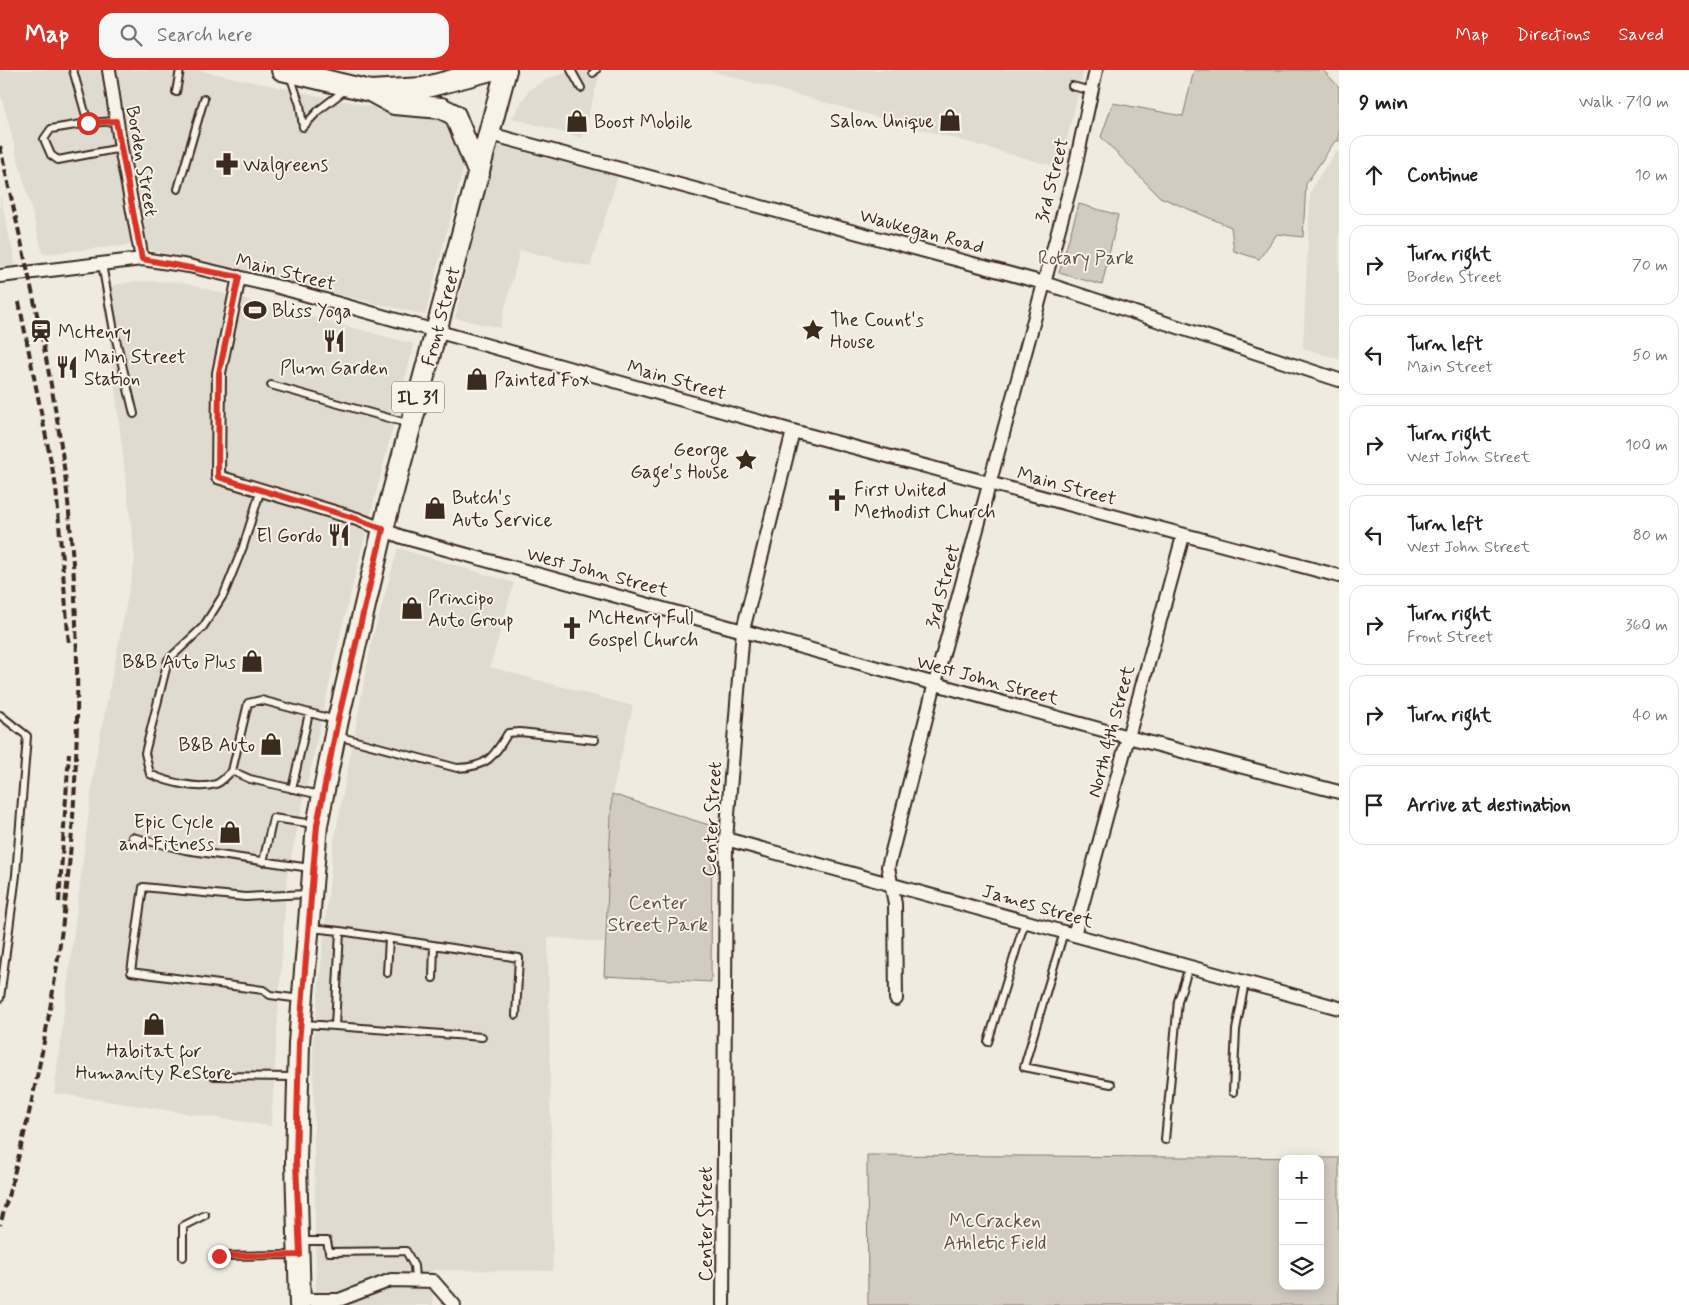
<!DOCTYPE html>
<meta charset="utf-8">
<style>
:root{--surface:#fff;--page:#f6f6f6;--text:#222;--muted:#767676;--line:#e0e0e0;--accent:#d93025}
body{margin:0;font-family:Mynerve,sans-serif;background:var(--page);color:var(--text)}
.controls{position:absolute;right:15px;bottom:15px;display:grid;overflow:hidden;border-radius:10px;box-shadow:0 2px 12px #0003}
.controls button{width:45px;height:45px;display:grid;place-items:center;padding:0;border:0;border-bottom:1px solid var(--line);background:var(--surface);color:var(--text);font:25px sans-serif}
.stop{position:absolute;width:15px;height:15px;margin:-11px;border:4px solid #d93025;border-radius:50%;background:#fff}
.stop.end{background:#d93025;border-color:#fff;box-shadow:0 1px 5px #0008}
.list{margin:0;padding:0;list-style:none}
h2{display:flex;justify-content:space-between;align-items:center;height:65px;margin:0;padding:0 20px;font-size:21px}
h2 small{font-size:16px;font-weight:400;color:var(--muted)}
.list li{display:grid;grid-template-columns:32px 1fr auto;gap:15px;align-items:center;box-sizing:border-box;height:80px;margin:0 10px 10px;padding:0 10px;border:1px solid var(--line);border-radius:15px}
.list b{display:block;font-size:19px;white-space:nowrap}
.list p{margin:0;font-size:16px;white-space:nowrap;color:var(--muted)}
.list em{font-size:16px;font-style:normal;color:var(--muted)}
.icon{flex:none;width:28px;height:28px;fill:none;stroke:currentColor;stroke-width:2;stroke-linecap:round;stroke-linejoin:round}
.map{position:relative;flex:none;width:1339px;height:1235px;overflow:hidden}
header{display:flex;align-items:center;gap:30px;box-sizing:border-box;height:70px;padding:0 25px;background:var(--accent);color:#fff}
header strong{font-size:24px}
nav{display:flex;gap:28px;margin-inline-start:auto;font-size:18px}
.search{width:350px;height:45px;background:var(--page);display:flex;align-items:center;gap:12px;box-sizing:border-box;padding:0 18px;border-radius:15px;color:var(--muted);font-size:19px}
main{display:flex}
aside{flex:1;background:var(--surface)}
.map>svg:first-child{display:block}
.built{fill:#e0dbd0}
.green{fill:#d1cbc0;stroke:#867a6f;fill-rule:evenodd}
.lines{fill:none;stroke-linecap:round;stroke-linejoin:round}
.lane-casing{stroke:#3b2a1e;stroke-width:10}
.street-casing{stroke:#3b2a1e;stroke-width:16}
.primary-casing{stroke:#3b2a1e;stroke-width:24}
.lane{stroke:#f7f3e8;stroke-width:6}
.street{stroke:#f7f3e8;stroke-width:12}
.primary{stroke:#f7f3e8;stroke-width:20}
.rail{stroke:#3b2a1e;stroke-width:4;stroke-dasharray:8 4;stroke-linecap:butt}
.route{stroke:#d93025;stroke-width:6}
.labels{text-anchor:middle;stroke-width:4;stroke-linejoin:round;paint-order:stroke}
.shield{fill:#f7f3e8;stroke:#73665b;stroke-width:1}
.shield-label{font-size:18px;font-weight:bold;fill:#3b2a1e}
.poi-label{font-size:19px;fill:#3b2a1e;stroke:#f7f3e8;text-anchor:start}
.street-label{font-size:19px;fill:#3b2a1e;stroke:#f7f3e8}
.park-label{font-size:19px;fill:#605246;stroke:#f7f3e8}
</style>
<header>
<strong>Map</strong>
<div class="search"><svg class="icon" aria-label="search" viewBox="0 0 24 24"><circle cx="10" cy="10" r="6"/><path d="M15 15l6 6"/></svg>Search here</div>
<nav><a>Map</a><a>Directions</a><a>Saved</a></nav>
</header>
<main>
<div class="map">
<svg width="1339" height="1235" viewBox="0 0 1339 1235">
<rect width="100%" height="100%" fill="#efebe0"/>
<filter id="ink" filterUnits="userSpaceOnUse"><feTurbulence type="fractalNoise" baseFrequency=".02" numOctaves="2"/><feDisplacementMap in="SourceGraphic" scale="10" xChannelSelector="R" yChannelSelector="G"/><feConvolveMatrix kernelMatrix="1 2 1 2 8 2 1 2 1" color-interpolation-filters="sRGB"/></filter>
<g filter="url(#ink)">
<path class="built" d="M0,0H197L474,58L425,245L130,175L43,184L0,21Z
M575,0H601L582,68L512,48L529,20L549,8Z
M708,0H1084L1060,98Z
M495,75L618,106L590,197L520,180L500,258L455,248Z
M1339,81V289L1303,278L1310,125L1314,114L1335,83Z
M0,125L16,196H0Z
M135,211L180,212L414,274L341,561L287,806L271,1056L54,1023L95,692L135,490L109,266L100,218Z
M398,478L514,513L490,597L633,636L612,724L604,873L548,867L553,1201L432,1200L433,1235H316L313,973L333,777L372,570Z"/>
<path class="green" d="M1194,0H1323L1339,17V71H1335L1306,114L1303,167L1277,164L1259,189L1234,181L1231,157L1160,127L1101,67L1113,33L1183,46Z
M1079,134L1118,145L1102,215L1059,203Z
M612,724L712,756L711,912L604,906Z
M867,1085L1339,1088V1235H868ZM1283,1089H1320V1216H1283Z"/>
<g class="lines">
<defs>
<path id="lane" d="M73,0L88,53L116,51
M571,0L581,18
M593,3L596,0
M290,5L300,35L303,57
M1072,16L1092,21
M176,22L180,0
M88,53L51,59L44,69L51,85L58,90L121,78
M303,57L319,40L345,20
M178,119L204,29
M102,194L114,261L134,344
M271,315L410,354
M0,645L27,666L16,805L0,928
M337,666L457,698C487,697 493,688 508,663L520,662L595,670
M232,701C227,705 222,712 216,714C198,720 167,712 150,704L145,683L168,590L203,557L224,524L243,477L261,419
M292,719L309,643
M320,725L250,709L232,701L248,633L261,630L336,650
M132,767L185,780L310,798
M263,792L273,748L314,754
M340,861L519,888L516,945
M1064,862L1024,997L1111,1014
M387,903L389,869
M433,908L434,875
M301,929L270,925L263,920L131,902L143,817L245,827L308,824
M304,954L335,956L340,861L310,858
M335,956L482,967
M988,972L1025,851
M214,1006L295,1007
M1233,1022L1236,960L1245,912
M1165,1070L1178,931L1189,897
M301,1171H327L329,1182L406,1181L414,1196L415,1209
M219,1186L296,1185
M183,1187V1156L205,1145"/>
<path id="street" d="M109,0L121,78L142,189
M490,64L1044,213L1339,310
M0,206L142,189L189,196L275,216L793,361L1339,506
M239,207L219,303L218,407L357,449L402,467L1128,667L1339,722
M726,769L1339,938
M1074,865L1183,466
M896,929L895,834L888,797L935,613L1073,107L1096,0
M300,1230H339L391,1210L433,1211L454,1235
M723,1235L726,769L743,560L793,361"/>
<path id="primary" d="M282,0L370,21L423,18L491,0
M370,21L394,34L441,38L455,45L479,104
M300,1235L296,1092L299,973L317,755L338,650L383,459L506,0"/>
</defs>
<use href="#lane" class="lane-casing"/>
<use href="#street" class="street-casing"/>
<use href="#primary" class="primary-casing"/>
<use href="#lane" class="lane"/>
<use href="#street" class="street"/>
<use href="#primary" class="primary"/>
<path class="rail" d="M0,76C25,194 56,312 68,432C92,681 69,916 0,1155
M19,232L56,417L69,575
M59,832L69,683"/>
</g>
</g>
<g class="lines" filter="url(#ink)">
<path class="route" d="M88,53L116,51L142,189L239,207L219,303L218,407L357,449L383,459L338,650L317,755L299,973L296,1092L300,1185L219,1186"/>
</g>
<defs>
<symbol id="shop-bare" viewBox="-9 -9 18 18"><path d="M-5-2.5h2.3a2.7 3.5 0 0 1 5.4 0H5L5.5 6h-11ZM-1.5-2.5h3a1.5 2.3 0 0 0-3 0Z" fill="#3b2a1e" stroke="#f7f3e8" stroke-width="2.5" paint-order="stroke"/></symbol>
<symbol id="pharmacy-bare" viewBox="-9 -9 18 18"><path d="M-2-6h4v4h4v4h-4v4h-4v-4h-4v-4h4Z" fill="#3b2a1e" stroke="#f7f3e8" stroke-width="2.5" paint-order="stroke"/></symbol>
<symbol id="stadium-bare" viewBox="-9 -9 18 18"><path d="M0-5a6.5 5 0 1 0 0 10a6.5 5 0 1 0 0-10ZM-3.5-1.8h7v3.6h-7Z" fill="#3b2a1e" stroke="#f7f3e8" stroke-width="2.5" paint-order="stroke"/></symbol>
<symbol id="sight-bare" viewBox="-9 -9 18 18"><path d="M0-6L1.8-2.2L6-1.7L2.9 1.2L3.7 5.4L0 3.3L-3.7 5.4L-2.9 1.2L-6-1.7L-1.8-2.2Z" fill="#3b2a1e" stroke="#f7f3e8" stroke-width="2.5" paint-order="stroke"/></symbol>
<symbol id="station-bare" viewBox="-9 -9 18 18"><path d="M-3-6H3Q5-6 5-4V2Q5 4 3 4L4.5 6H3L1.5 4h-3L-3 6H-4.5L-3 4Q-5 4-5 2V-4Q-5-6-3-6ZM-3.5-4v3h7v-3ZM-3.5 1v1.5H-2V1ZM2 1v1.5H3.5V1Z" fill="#3b2a1e" stroke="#f7f3e8" stroke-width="2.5" paint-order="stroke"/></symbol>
<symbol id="restaurant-bare" viewBox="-9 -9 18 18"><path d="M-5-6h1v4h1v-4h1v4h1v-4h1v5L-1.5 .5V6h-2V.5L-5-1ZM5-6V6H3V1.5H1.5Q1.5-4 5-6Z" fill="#3b2a1e" stroke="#f7f3e8" stroke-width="2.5" paint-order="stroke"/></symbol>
<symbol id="church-bare" viewBox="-9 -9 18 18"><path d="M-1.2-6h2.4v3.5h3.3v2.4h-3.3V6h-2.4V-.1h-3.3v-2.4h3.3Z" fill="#3b2a1e" stroke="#f7f3e8" stroke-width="2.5" paint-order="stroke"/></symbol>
</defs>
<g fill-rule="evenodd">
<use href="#shop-bare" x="934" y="34" width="32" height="32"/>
<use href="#shop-bare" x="561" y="35" width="32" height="32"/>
<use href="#pharmacy-bare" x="211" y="78" width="32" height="32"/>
<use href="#stadium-bare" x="239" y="224" width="32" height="32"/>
<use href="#sight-bare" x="797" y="244" width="32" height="32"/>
<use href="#station-bare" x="25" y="245" width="32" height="32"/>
<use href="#restaurant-bare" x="318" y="255" width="32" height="32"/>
<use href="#restaurant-bare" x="51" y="281" width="32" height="32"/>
<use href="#shop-bare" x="461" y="293" width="32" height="32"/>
<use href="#sight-bare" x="730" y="374" width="32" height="32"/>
<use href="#church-bare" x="821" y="414" width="32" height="32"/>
<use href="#shop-bare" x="419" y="422" width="32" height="32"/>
<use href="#restaurant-bare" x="323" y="449" width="32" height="32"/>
<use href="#shop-bare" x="396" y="522" width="32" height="32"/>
<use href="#church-bare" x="556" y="542" width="32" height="32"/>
<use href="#shop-bare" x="236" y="575" width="32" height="32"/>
<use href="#shop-bare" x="255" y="658" width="32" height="32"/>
<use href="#shop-bare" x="214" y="746" width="32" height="32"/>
<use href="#shop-bare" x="138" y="938" width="32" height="32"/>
</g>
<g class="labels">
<rect class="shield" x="392" y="311.5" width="52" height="31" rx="4"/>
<g class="shield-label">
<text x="418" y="333">IL 31</text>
</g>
<g class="poi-label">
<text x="934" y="57" text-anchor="end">Salon Unique</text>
<text x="594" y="58">Boost Mobile</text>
<text x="243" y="101">Walgreens</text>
<text x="272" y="247">Bliss Yoga</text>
<text x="830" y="256">The Count's<tspan x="830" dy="22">House</tspan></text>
<text x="58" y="268">McHenry</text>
<text x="84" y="293">Main Street<tspan x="84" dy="22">Station</tspan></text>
<text x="334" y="304" text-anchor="middle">Plum Garden</text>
<text x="494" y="316">Painted Fox</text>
<text x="729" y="386" text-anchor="end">George<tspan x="729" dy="22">Gage's House</tspan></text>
<text x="854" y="426">First United<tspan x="854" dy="22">Methodist Church</tspan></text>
<text x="452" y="434">Butch's<tspan x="452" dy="22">Auto Service</tspan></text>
<text x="322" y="472" text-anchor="end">El Gordo</text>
<text x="428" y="534">Principo<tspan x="428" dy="22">Auto Group</tspan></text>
<text x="588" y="554">McHenry Full<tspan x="588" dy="22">Gospel Church</tspan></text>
<text x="236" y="598" text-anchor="end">B&amp;B Auto Plus</text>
<text x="255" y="681" text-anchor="end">B&amp;B Auto</text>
<text x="214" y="758" text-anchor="end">Epic Cycle<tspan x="214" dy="22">and Fitness</tspan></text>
<text x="154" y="987" text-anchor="middle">Habitat for<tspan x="154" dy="22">Humanity ReStore</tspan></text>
</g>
<g class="street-label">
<text transform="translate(143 91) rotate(80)" y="7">Borden Street</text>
<text transform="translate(1051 110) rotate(-76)" y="7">3rd Street</text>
<text transform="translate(922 160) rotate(15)" y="7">Waukegan Road</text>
<text transform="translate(286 201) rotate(14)" y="7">Main Street</text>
<text transform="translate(440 246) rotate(-75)" y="7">Front Street</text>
<text transform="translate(677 309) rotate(16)" y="7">Main Street</text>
<text transform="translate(1067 415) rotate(15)" y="7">Main Street</text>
<text transform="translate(598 501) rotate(15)" y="7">West John Street</text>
<text transform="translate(942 516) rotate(-75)" y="7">3rd Street</text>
<text transform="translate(988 609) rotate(15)" y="7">West John Street</text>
<text transform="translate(1110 661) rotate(-75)" y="7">North 4th Street</text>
<text transform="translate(711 749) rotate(-87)" y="7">Center Street</text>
<text transform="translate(1038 835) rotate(16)" y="7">James Street</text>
<text transform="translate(705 1154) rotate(-90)" y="7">Center Street</text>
</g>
<g class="park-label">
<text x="1086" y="194">Rotary Park</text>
<text x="658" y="839">Center<tspan x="658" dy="22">Street Park</tspan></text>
<text x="995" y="1157">McCracken<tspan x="995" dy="22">Athletic Field</tspan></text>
</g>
</g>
</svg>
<div class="controls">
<button>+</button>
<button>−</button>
<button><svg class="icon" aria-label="layers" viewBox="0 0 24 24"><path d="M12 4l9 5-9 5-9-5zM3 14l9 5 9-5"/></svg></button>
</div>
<div class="stop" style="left:88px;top:53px"></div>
<div class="stop end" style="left:219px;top:1186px"></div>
</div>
<aside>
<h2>9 min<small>Walk · 710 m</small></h2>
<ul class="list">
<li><svg class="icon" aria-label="ahead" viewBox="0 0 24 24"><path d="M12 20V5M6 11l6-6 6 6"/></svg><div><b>Continue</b></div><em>10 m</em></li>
<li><svg class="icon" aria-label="right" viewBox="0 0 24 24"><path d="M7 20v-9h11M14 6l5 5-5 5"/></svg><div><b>Turn right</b><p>Borden Street</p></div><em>70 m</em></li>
<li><svg class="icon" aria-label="left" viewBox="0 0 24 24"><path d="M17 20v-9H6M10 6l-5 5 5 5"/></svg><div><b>Turn left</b><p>Main Street</p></div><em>50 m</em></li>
<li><svg class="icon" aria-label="right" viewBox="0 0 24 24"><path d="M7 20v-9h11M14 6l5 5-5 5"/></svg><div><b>Turn right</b><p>West John Street</p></div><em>100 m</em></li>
<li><svg class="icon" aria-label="left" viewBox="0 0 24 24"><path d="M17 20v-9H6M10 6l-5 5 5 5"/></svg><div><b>Turn left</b><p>West John Street</p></div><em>80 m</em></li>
<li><svg class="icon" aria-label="right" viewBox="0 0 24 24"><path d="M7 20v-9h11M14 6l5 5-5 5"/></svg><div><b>Turn right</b><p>Front Street</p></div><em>360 m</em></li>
<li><svg class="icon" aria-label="right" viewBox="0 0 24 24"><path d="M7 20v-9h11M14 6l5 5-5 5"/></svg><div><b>Turn right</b></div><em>40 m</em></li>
<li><svg class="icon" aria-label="arrive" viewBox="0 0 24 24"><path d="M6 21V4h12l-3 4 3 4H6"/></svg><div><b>Arrive at destination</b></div></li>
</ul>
</aside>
</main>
